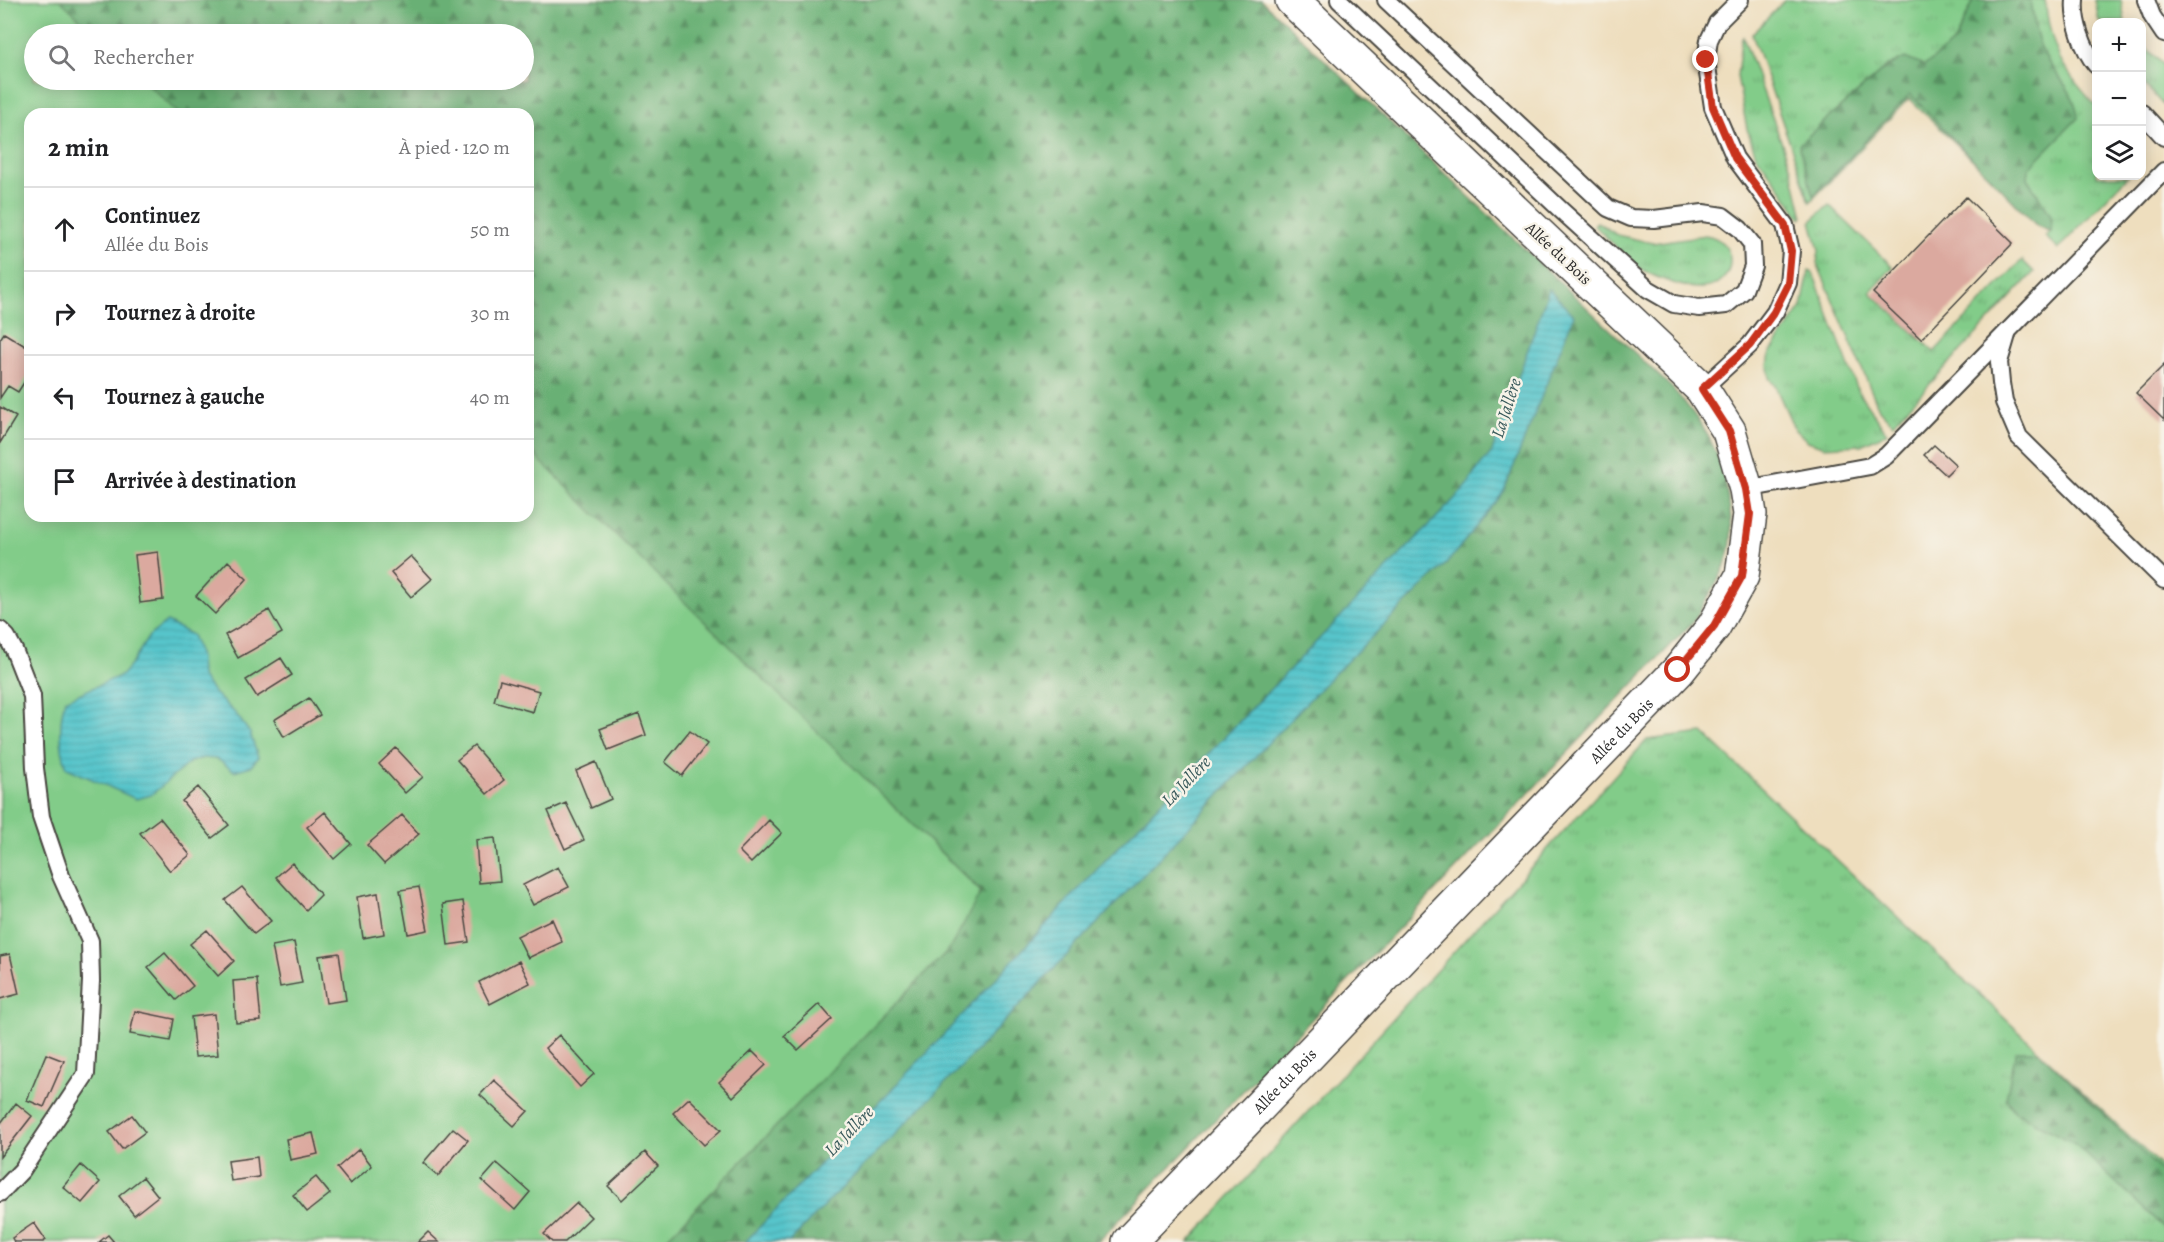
<!DOCTYPE html>
<html lang="fr">
<meta charset="utf-8">
<style>
:root{--surface:#fff;--page:#f2f2f2;--text:#202124;--muted:#757577;--line:#e0e0e0}
body{margin:0;font-family:Alegreya,serif;background:var(--page);color:var(--text)}
.controls{position:absolute;right:18px;top:18px;display:grid;overflow:hidden;border-radius:12px;box-shadow:0 3px 15px #0003}
.controls button{width:54px;height:54px;display:grid;place-items:center;padding:0;border:0;border-bottom:2px solid var(--line);background:var(--surface);color:var(--text);font:30px sans-serif}
.stop{position:absolute;width:18px;height:18px;margin:-14px;border:4px solid #c8321e;border-radius:50%;background:#fff}
.stop.end{background:#c8321e;border-color:#fff;box-shadow:0 2px 6px #0008}
.list{margin:0;padding:0;list-style:none}
h2{display:flex;justify-content:space-between;align-items:center;height:78px;margin:0;padding:0 24px;font-size:26px}
h2 small{font-size:20px;font-weight:400;color:var(--muted)}
.list li{display:grid;grid-template-columns:39px 1fr auto;gap:18px;align-items:center;box-sizing:border-box;height:84px;padding:0 24px;border-top:2px solid var(--line)}
.list b{display:block;font-size:22px;white-space:nowrap}
.list p{margin:0;font-size:20px;white-space:nowrap;color:var(--muted)}
.list em{font-size:20px;font-style:normal;color:var(--muted)}
.icon{flex:none;width:33px;height:33px;fill:none;stroke:currentColor;stroke-width:2;stroke-linecap:round;stroke-linejoin:round}
.map{position:relative;flex:none;width:2164px;height:1242px;overflow:hidden}
.search{position:absolute;background:var(--surface);box-shadow:0 3px 15px #0003;left:24px;top:24px;width:510px;height:66px;display:flex;align-items:center;gap:15px;box-sizing:border-box;padding:0 21px;border-radius:33px;color:var(--muted);font-size:22px}
.panel{position:absolute;background:var(--surface);box-shadow:0 3px 15px #0003;left:24px;top:108px;width:510px;height:414px;border-radius:18px}
.map>svg:first-child{display:block}
.grass{fill:url(#grass-tufts);stroke:#567c5a;stroke-width:1.5}
.forest{fill:url(#forest-firs);stroke:#4a6e50;stroke-width:1.5}
.park{fill:#82cc89;stroke:#567c5a;stroke-width:1.5}
.water{fill:url(#water-rules);stroke:#41787b;stroke-width:1.5}
.building{fill:#dba99f}
.lines{fill:none;stroke-linecap:round;stroke-linejoin:round}
.service-casing{stroke:#484641;stroke-width:20}
.minor-casing{stroke:#484641;stroke-width:36}
.service{stroke:#fff;stroke-width:16}
.minor{stroke:#fff;stroke-width:33}
.route{stroke:#c8321e;stroke-width:8}
.labels{text-anchor:middle;stroke-width:5;stroke-linejoin:round;paint-order:stroke}
.street-label{font-size:16px;fill:#2b2b2b;stroke:#f7f3e8}
.water-label{font-size:18px;font-style:italic;fill:#38595b;stroke:#f7f3e8}
</style>
<div class="map">
<svg width="2164" height="1242" viewBox="0 0 2164 1242">
<defs>
<pattern id="grass-tufts" width="24" height="20" patternUnits="userSpaceOnUse" patternTransform="scale(1.5)"><rect width="24" height="20" fill="#82cc89"/><path d="M3 7l-1-3M5 7V3M7 7l1-3M15 17l-1-3M17 17v-4M19 17l1-3" fill="none" stroke="#70af76"/></pattern>
<pattern id="forest-firs" width="22" height="20" patternUnits="userSpaceOnUse" patternTransform="scale(1.5)"><rect width="22" height="20" fill="#69b075"/><path d="M5 1l3.5 6h-7zM16 11l3.5 6h-7z" fill="#578f60"/></pattern>
<pattern id="water-rules" width="6" height="5" patternUnits="userSpaceOnUse" patternTransform="scale(1.5)"><rect width="6" height="5" fill="#57c5cb"/><path d="M0 2.5h6" fill="none" stroke="#4ca9ae"/></pattern>
</defs>
<rect width="100%" height="100%" fill="#f7f3e8"/>
<filter id="ink" filterUnits="userSpaceOnUse"><feTurbulence type="fractalNoise" baseFrequency=".0167" numOctaves="2"/><feDisplacementMap in="SourceGraphic" scale="12" xChannelSelector="R" yChannelSelector="G"/><feConvolveMatrix kernelMatrix="1 2 1 2 8 2 1 2 1" color-interpolation-filters="sRGB"/></filter>
<filter id="wash" filterUnits="userSpaceOnUse"><feTurbulence type="fractalNoise" baseFrequency=".008" numOctaves="4" result="noise"/><feDisplacementMap in="SourceGraphic" scale="24" xChannelSelector="R" yChannelSelector="G"/><feGaussianBlur stdDeviation="1.35" result="paint"/><feColorMatrix in="noise" values="0 0 0 0 0 0 0 0 0 0 0 0 0 0 0 0 0 1.4 0 .05"/><feComposite in="paint" operator="in"/></filter>
<g filter="url(#wash)">
<rect width="100%" height="100%" fill="#eedebe"/>
<path class="grass" d="M1785,0H2045C2051,51 2062,69 2096,106V176H2128L2058,249L2045,236L2051,232L2015,201L1909,98L1810,202L1752,34Z
M2095,0H2121L2125,22H2099Z
M1743,37L1792,171L1803,217L1801,219L1780,187L1756,155L1747,129L1737,76L1741,40Z
M2142,43L2164,66V106L2142,82Z
M1829,205L1893,267L1870,292L1934,352L2022,260L2034,272L1893,424L1879,409L1817,263L1819,251L1811,221Z
M1597,222L1617,235L1653,243L1705,235C1740,240 1738,286 1702,288C1685,289 1656,278 1641,269C1627,261 1607,237 1594,225Z
M1809,271L1813,273L1859,393L1887,433L1861,445L1824,447L1808,441L1795,430L1775,386L1769,378L1768,366L1770,353L1802,307Z
M1703,733L2164,1169V1242H1189L1647,740Z"/>
<path class="forest" d="M56,0H1261L1671,387C1705,424 1722,452 1729,503C1731,518 1733,534 1730,549C1725,575 1706,599 1693,622L1098,1242H663L950,948L981,891L528,455V114H174L139,80H524V34H92Z
M1974,0H2031C2034,21 2036,41 2047,60C2061,81 2075,92 2078,118L2028,169L2027,178L2052,217L2051,232L2037,226L1910,94L1813,196L1799,144L1886,67L1905,58L1924,66L1954,42Z
M2016,1051H2039L2164,1174V1228L2075,1144L2014,1111L2006,1098Z"/>
<path class="park" d="M0,0H60L96,34H34V80H143L179,114H30V516H528V449L981,892L950,948L663,1242H0Z"/>
<path class="water" d="M1549,289L1574,315L1503,493L1447,563L1329,679L961,1067L789,1242H745L937,1042L1114,851L1468,485L1473,475L1492,452Z
M167,622L192,635L200,657L201,676L214,693L236,714L250,733L258,757L251,766L234,771L217,759L203,758L190,762L151,795L136,799L67,768C59,747 59,721 65,700L122,675L132,663L149,636Z"/>
<g id="blocks">
<path class="building" d="M1966,197L2013,243L1921,339L1873,293Z
M4,333L30,349V373L18,392L8,386L0,398V339Z
M2164,365V420L2136,393Z
M0,407L16,417L0,443Z
M1934,445L1956,465L1946,475L1924,455Z
M158,552L163,600L140,603L135,555Z
M411,556L432,579L411,597L391,573Z
M228,561L247,579L215,614L196,596Z
M269,610L282,633L238,658L225,635Z
M281,658L292,675L257,697L246,680Z
M500,680L539,691L533,712L494,701Z
M309,698L320,715L284,737L274,720Z
M639,714L646,735L608,750L600,729Z
M690,731L707,744L682,776L665,762Z
M474,746L504,780L487,794L457,760Z
M396,748L423,777L405,793L379,764Z
M596,762L611,799L591,808L576,771Z
M198,787L229,825L212,838L182,801Z
M566,803L584,840L565,849L548,811Z
M325,812L351,844L334,859L307,827Z
M402,815L419,834L384,864L367,845Z
M160,818L190,855L170,871L140,833Z
M769,820L782,833L751,863L739,851Z
M495,838L500,881L479,883L476,840Z
M292,863L321,895L306,910L276,877Z
M558,867L569,887L533,905L523,885Z
M242,887L271,921L254,934L225,900Z
M419,887L428,930L408,934L400,890Z
M378,893L384,934L363,938L357,897Z
M463,901L469,942L448,945L443,904Z
M552,919L562,942L528,958L517,936Z
M207,930L234,961L218,976L190,944Z
M294,942L302,983L280,987L272,946Z
M165,953L193,986L176,1000L148,967Z
M339,953L346,1000L326,1003L319,956Z
M10,954L19,994L0,999V956Z
M519,961L530,983L490,1004L479,982Z
M257,979L261,1021L236,1023L233,981Z
M819,1004L832,1019L798,1050L784,1036Z
M135,1011L174,1019L170,1041L130,1034Z
M214,1014L218,1055L195,1057L191,1017Z
M559,1035L594,1074L580,1087L545,1048Z
M752,1051L766,1065L733,1097L719,1082Z
M46,1054L64,1061L44,1107L27,1100Z
M494,1080L528,1111L514,1126L480,1095Z
M689,1098L721,1130L704,1145L673,1113Z
M16,1103L32,1116L0,1157V1124Z
M132,1115L145,1132L122,1149L109,1132Z
M453,1128L468,1140L438,1176L423,1163Z
M313,1133L318,1154L290,1160L286,1139Z
M359,1149L372,1166L350,1184L337,1168Z
M645,1152L658,1166L622,1200L608,1186Z
M257,1157L259,1177L231,1181L228,1161Z
M497,1163L530,1192L515,1210L482,1180Z
M81,1165L100,1182L82,1203L63,1187Z
M143,1177L158,1196L134,1215L119,1196Z
M316,1177L330,1194L307,1212L293,1195Z
M577,1203L591,1217L565,1242H552L544,1234Z
M34,1223L46,1240L43,1242H14L12,1238Z
M428,1232L439,1242H418Z
M108,1235L114,1242H99Z"/>
</g>
</g>
<g filter="url(#ink)">
<use href="#blocks" fill-opacity="0" stroke="#484641" stroke-width="1.5"/>
<g class="lines">
<defs>
<path id="service" d="M1339,0L1562,211L1648,289L1674,304L1699,308L1726,305L1744,290L1753,266L1752,244L1740,229L1723,216L1703,213L1654,219L1631,218L1608,208L1386,0
M2075,0C2073,21 2083,49 2096,65
M2146,0L2152,16L2164,34
M2142,113L2164,137
M2007,335L1999,362L2001,383L2004,402L2019,437L2164,580
M1702,389L1750,345L1775,312L1788,283L1791,251L1785,225L1735,158L1713,107L1706,60L1709,40L1717,23L1740,0
M1746,489L1870,466L1886,456L2164,171
M0,630L7,637L14,650L32,696L35,768L41,817L61,876L90,941L91,981L86,1074L22,1170L0,1193"/>
<g id="minor">
<path id="s1" d="M1129,1242L1679,670L1714,626L1742,576L1750,514L1746,489L1729,431L1702,389L1292,0"/>
</g>
</defs>
<use href="#service" class="service-casing"/>
<use href="#minor" class="minor-casing"/>
<use href="#service" class="service"/>
<use href="#minor" class="minor"/>
</g>
</g>
<g class="lines" filter="url(#ink)">
<path class="route" d="M1678,670L1714,626L1742,576L1750,514L1746,489L1729,431L1702,389L1750,345L1774,312L1788,284L1791,251L1785,225L1735,158L1713,107L1706,60"/>
</g>
<g class="labels">
<g class="street-label">
<text transform="translate(1559 253) rotate(43)" y="6">Allée du Bois</text>
<text dy="6" stroke="none"><textPath href="#s1" startOffset="710">Allée du Bois</textPath></text>
<text dy="6" stroke="none"><textPath href="#s1" startOffset="224">Allée du Bois</textPath></text>
</g>
<g class="water-label">
<text transform="translate(1506 408) rotate(-72)" y="6">La Jallère</text>
<text transform="translate(1186 781) rotate(-46)" y="6">La Jallère</text>
<text transform="translate(849 1131) rotate(-46)" y="6">La Jallère</text>
</g>
</g>
</svg>
<div class="controls">
<button>+</button>
<button>−</button>
<button><svg class="icon" aria-label="layers" viewBox="0 0 24 24"><path d="M12 4l9 5-9 5-9-5zM3 14l9 5 9-5"/></svg></button>
</div>
<div class="stop" style="left:1678px;top:670px"></div>
<div class="stop end" style="left:1706px;top:60px"></div>
<div class="search"><svg class="icon" aria-label="search" viewBox="0 0 24 24"><circle cx="10" cy="10" r="6"/><path d="M15 15l6 6"/></svg>Rechercher</div>
<section class="panel">
<h2>2 min<small>À pied · 120 m</small></h2>
<ul class="list">
<li><svg class="icon" aria-label="ahead" viewBox="0 0 24 24"><path d="M12 20V5M6 11l6-6 6 6"/></svg><div><b>Continuez</b><p>Allée du Bois</p></div><em>50 m</em></li>
<li><svg class="icon" aria-label="right" viewBox="0 0 24 24"><path d="M7 20v-9h11M14 6l5 5-5 5"/></svg><div><b>Tournez à droite</b></div><em>30 m</em></li>
<li><svg class="icon" aria-label="left" viewBox="0 0 24 24"><path d="M17 20v-9H6M10 6l-5 5 5 5"/></svg><div><b>Tournez à gauche</b></div><em>40 m</em></li>
<li><svg class="icon" aria-label="arrive" viewBox="0 0 24 24"><path d="M6 21V4h12l-3 4 3 4H6"/></svg><div><b>Arrivée à destination</b></div></li>
</ul>
</section>
</div>
